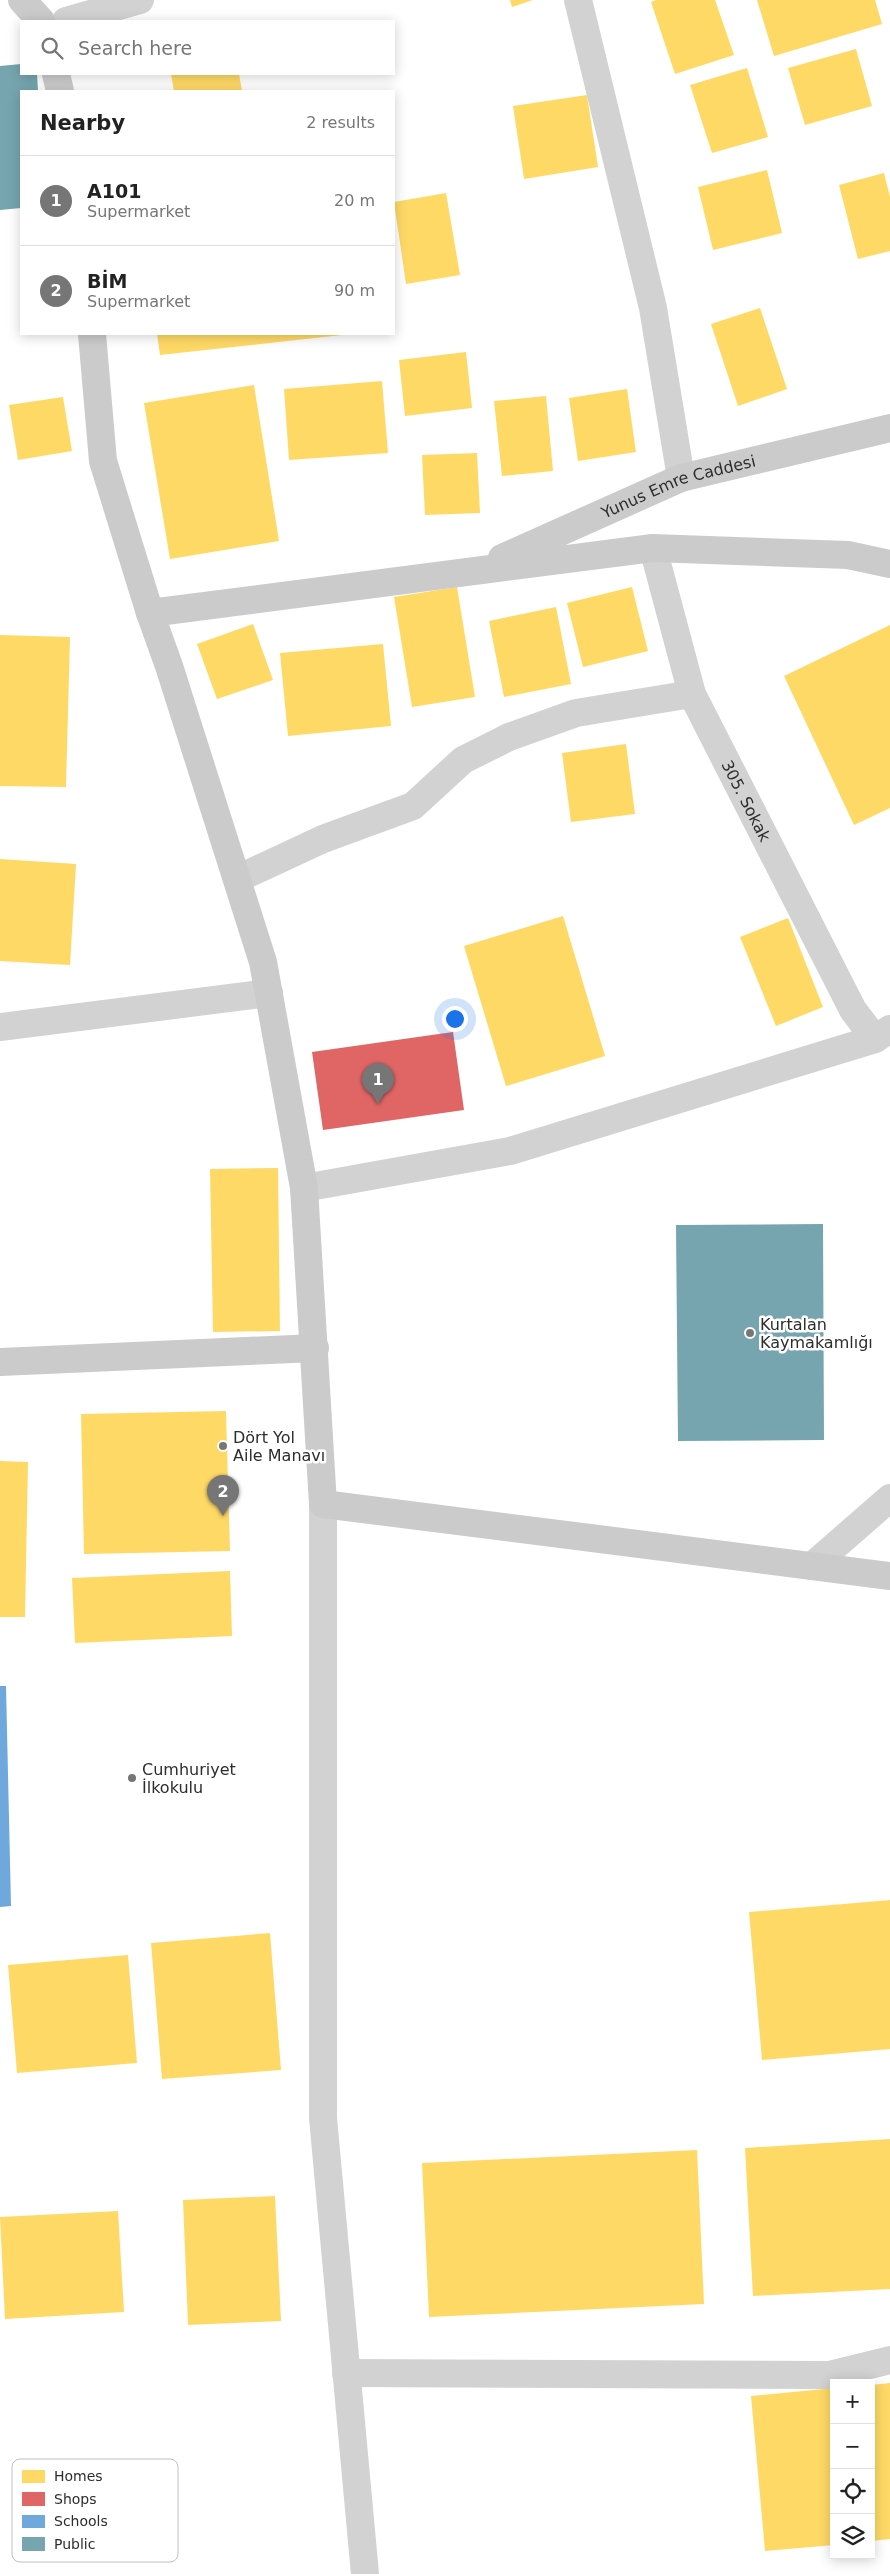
<!DOCTYPE html>
<meta charset="utf-8">
<style>
:root{--surface:#fff;--page:#f2f2f2;--text:#222;--muted:#767676;--line:#e0e0e0;--accent:#767676}
body{margin:0;font-family:"DejaVu Sans",sans-serif;background:var(--page);color:var(--text)}
.controls{position:absolute;right:15px;bottom:15px;display:grid;overflow:hidden;border-radius:0px;box-shadow:0 2px 12px #0003}
.controls button{width:45px;height:45px;display:grid;place-items:center;padding:0;border:0;border-bottom:1px solid var(--line);background:var(--surface);color:var(--text);font:25px sans-serif}
.you{position:absolute;left:454px;top:1018px;width:18px;height:18px;margin:-12px;border:4px solid #fff;border-radius:50%;background:#1a73e8;box-shadow:0 0 0 8px #1a73e833}
.badge{display:grid;place-items:center;width:32px;height:32px;border-radius:50%;background:var(--accent);color:#fff;font-size:16px;font-weight:700}
.pin{position:absolute;translate:-50% -41px;filter:drop-shadow(0 1px 2px #0008)}
.pin::after{content:'';position:absolute;top:26px;width:18px;height:15px;background:inherit;clip-path:polygon(0 0,100% 0,50% 100%)}
.list{margin:0;padding:0;list-style:none}
h2{display:flex;justify-content:space-between;align-items:center;height:65px;margin:0;padding:0 20px;font-size:21px}
h2 small{font-size:16px;font-weight:400;color:var(--muted)}
.list li{display:grid;grid-template-columns:32px 1fr auto;gap:15px;align-items:center;box-sizing:border-box;height:90px;padding:0 20px;border-top:1px solid var(--line)}
.list b{display:block;font-size:19px;white-space:nowrap}
.list p{margin:0;font-size:16px;white-space:nowrap;color:var(--muted)}
.list em{font-size:16px;font-style:normal;color:var(--muted)}
.icon{flex:none;width:28px;height:28px;fill:none;stroke:currentColor;stroke-width:2;stroke-linecap:round;stroke-linejoin:round}
.map{position:relative;flex:none;width:890px;height:2574px;overflow:hidden}
.search{position:absolute;background:var(--surface);box-shadow:0 2px 12px #0003;left:20px;top:20px;width:375px;height:55px;display:flex;align-items:center;gap:12px;box-sizing:border-box;padding:0 18px;border-radius:0px;color:var(--muted);font-size:19px}
.panel{position:absolute;background:var(--surface);box-shadow:0 2px 12px #0003;left:20px;top:90px;width:375px;height:245px;border-radius:0px}
.map>svg:first-child{display:block}
.homes{fill:#ffd966}
.shops{fill:#e06666}
.schools{fill:#6fa8dc}
.public{fill:#76a5af}
.lines{fill:none;stroke-linecap:round;stroke-linejoin:round}
.street{stroke:#d2d2d2;stroke-width:28}
.secondary{stroke:#cbcbcb;stroke-width:28}
.poi-dot{fill:#767676;stroke:#fff;stroke-width:2}
.labels{text-anchor:middle;stroke-width:5;stroke-linejoin:round;paint-order:stroke}
.street-label{font-size:16px;fill:#2d2d2d;stroke:#fff}
.poi-label{font-size:16px;fill:#2d2d2d;stroke:#fff;text-anchor:start}
.key{fill:#fff;stroke:#c0c0c0;stroke-width:1}
.key-label{font-size:14px;fill:#2d2d2d}
</style>
<div class="map">
<svg width="890" height="2574" viewBox="0 0 890 2574">
<rect width="100%" height="100%" fill="#fff"/>
<path class="homes" d="M510,0H533L512,7Z
M656,0H715L734,55L675,74L651,2Z
M757,0H875L882,24L774,56Z
M856,49L872,106L805,125L788,68Z
M747,68L768,137L712,153L690,85Z
M171,74H239L242,91H174Z
M587,95L598,167L524,179L513,106Z
M767,170L782,233L713,250L698,187Z
M884,173L890,197V251L858,259L839,185Z
M446,193L460,275L406,284L394,202Z
M760,308L787,389L738,406L711,324Z
M157,334H342V335L160,355Z
M466,352L472,408L405,416L399,360Z
M382,381L388,453L289,460L284,389Z
M254,385L279,541L170,559L144,403Z
M627,389L636,452L578,461L569,398Z
M546,396L553,471L502,476L494,401Z
M63,397L72,451L18,460L9,405Z
M477,453L480,513L425,515L422,455Z
M457,587L475,697L412,707L394,597Z
M632,587L648,651L583,667L567,603Z
M556,607L571,684L504,697L489,621Z
M253,624L273,680L217,699L197,644Z
M890,625V808L854,825L784,676Z
M0,635L70,637L66,787L0,786Z
M383,644L391,726L288,736L280,653Z
M626,744L635,814L571,822L562,753Z
M0,859L76,864L70,965L0,961Z
M563,916L605,1056L506,1086L464,946Z
M788,918L823,1007L776,1026L740,937Z
M278,1168L280,1331L213,1332L210,1169Z
M226,1411L230,1551L84,1554L81,1414Z
M0,1461L28,1462L25,1617H0Z
M230,1571L232,1636L75,1643L72,1578Z
M890,1900V2049L762,2060L749,1912Z
M270,1933L281,2070L162,2079L151,1943Z
M128,1955L137,2063L17,2073L8,1965Z
M890,2139V2289L753,2296L745,2148Z
M697,2150L704,2304L429,2317L422,2163Z
M275,2196L281,2321L188,2325L183,2200Z
M118,2211L124,2312L5,2319L0,2217Z
M890,2383V2539L871,2541V2385Z
M834,2388V2545L765,2551L751,2396Z"/>
<path class="shops" d="M453,1032L464,1110L323,1130L312,1052Z"/>
<path class="schools" d="M0,1686H6L11,1906L0,1907Z"/>
<path class="public" d="M21,64V74H37L38,91H21V208L0,210V66Z
M823,1224L824,1440L678,1441L676,1225Z"/>
<g class="lines">
<g class="street">
<path d="M578,0L653,308L681,478"/>
<path d="M66,21L140,0"/>
<path id="s1" d="M653,548L692,694L853,1010L875,1039"/>
<path d="M237,879L323,839L413,806L463,760L509,737L576,713L692,694"/>
<path d="M0,1027L269,993"/>
<path d="M304,1188L510,1151L875,1039L890,1029"/>
<path d="M323,1504V2118L365,2574"/>
<path d="M812,1566L890,1498"/>
<path d="M346,2373L829,2375L890,2360"/>
</g>
<g class="secondary">
<path d="M22,0L41,21"/>
<path d="M56,74L60,91"/>
<path d="M92,334L103,461L150,613L169,666L263,962L304,1188L323,1504L890,1576"/>
<path id="s2" d="M502,558L681,478L890,428"/>
<path d="M150,613L653,548L848,555L890,564"/>
<path d="M0,1362L315,1348"/>
</g>
</g>
<g class="poi-dot">
<circle cx="750" cy="1333" r="5"/>
<circle cx="223" cy="1446" r="5"/>
<circle cx="132" cy="1778" r="5"/>
</g>
<g class="labels">
<g class="street-label">
<text dy="6" stroke="none"><textPath href="#s2" startOffset="191">Yunus Emre Caddesi</textPath></text>
<text dy="6" stroke="none"><textPath href="#s1" startOffset="271">305. Sokak</textPath></text>
</g>
<g class="poi-label">
<text x="760" y="1330">Kurtalan<tspan x="760" dy="18">Kaymakamlığı</tspan></text>
<text x="233" y="1443">Dört Yol<tspan x="233" dy="18">Aile Manavı</tspan></text>
<text x="142" y="1775">Cumhuriyet<tspan x="142" dy="18">İlkokulu</tspan></text>
</g>
</g>
<rect x="12" y="2459" width="166" height="103" rx="8" class="key"/>
<rect x="22" y="2470" width="23" height="13" fill="#ffd966"/>
<rect x="22" y="2492" width="23" height="14" fill="#e06666"/>
<rect x="22" y="2515" width="23" height="13" fill="#6fa8dc"/>
<rect x="22" y="2537" width="23" height="14" fill="#76a5af"/>
<g class="key-label">
<text x="54" y="2481">Homes</text>
<text x="54" y="2504">Shops</text>
<text x="54" y="2526">Schools</text>
<text x="54" y="2549">Public</text>
</g>
</svg>
<div class="controls">
<button>+</button>
<button>−</button>
<button><svg class="icon" aria-label="locate" viewBox="0 0 24 24"><circle cx="12" cy="12" r="6"/><path d="M12 2v4M12 18v4M2 12h4M18 12h4"/></svg></button>
<button><svg class="icon" aria-label="layers" viewBox="0 0 24 24"><path d="M12 4l9 5-9 5-9-5zM3 14l9 5 9-5"/></svg></button>
</div>
<div class="you"></div>
<div class="pin badge" style="left:378px;top:1104px">1</div>
<div class="pin badge" style="left:223px;top:1516px">2</div>
<div class="search"><svg class="icon" aria-label="search" viewBox="0 0 24 24"><circle cx="10" cy="10" r="6"/><path d="M15 15l6 6"/></svg>Search here</div>
<section class="panel">
<h2>Nearby<small>2 results</small></h2>
<ul class="list">
<li><span class="badge">1</span><div><b>A101</b><p>Supermarket</p></div><em>20 m</em></li>
<li><span class="badge">2</span><div><b>BİM</b><p>Supermarket</p></div><em>90 m</em></li>
</ul>
</section>
</div>
